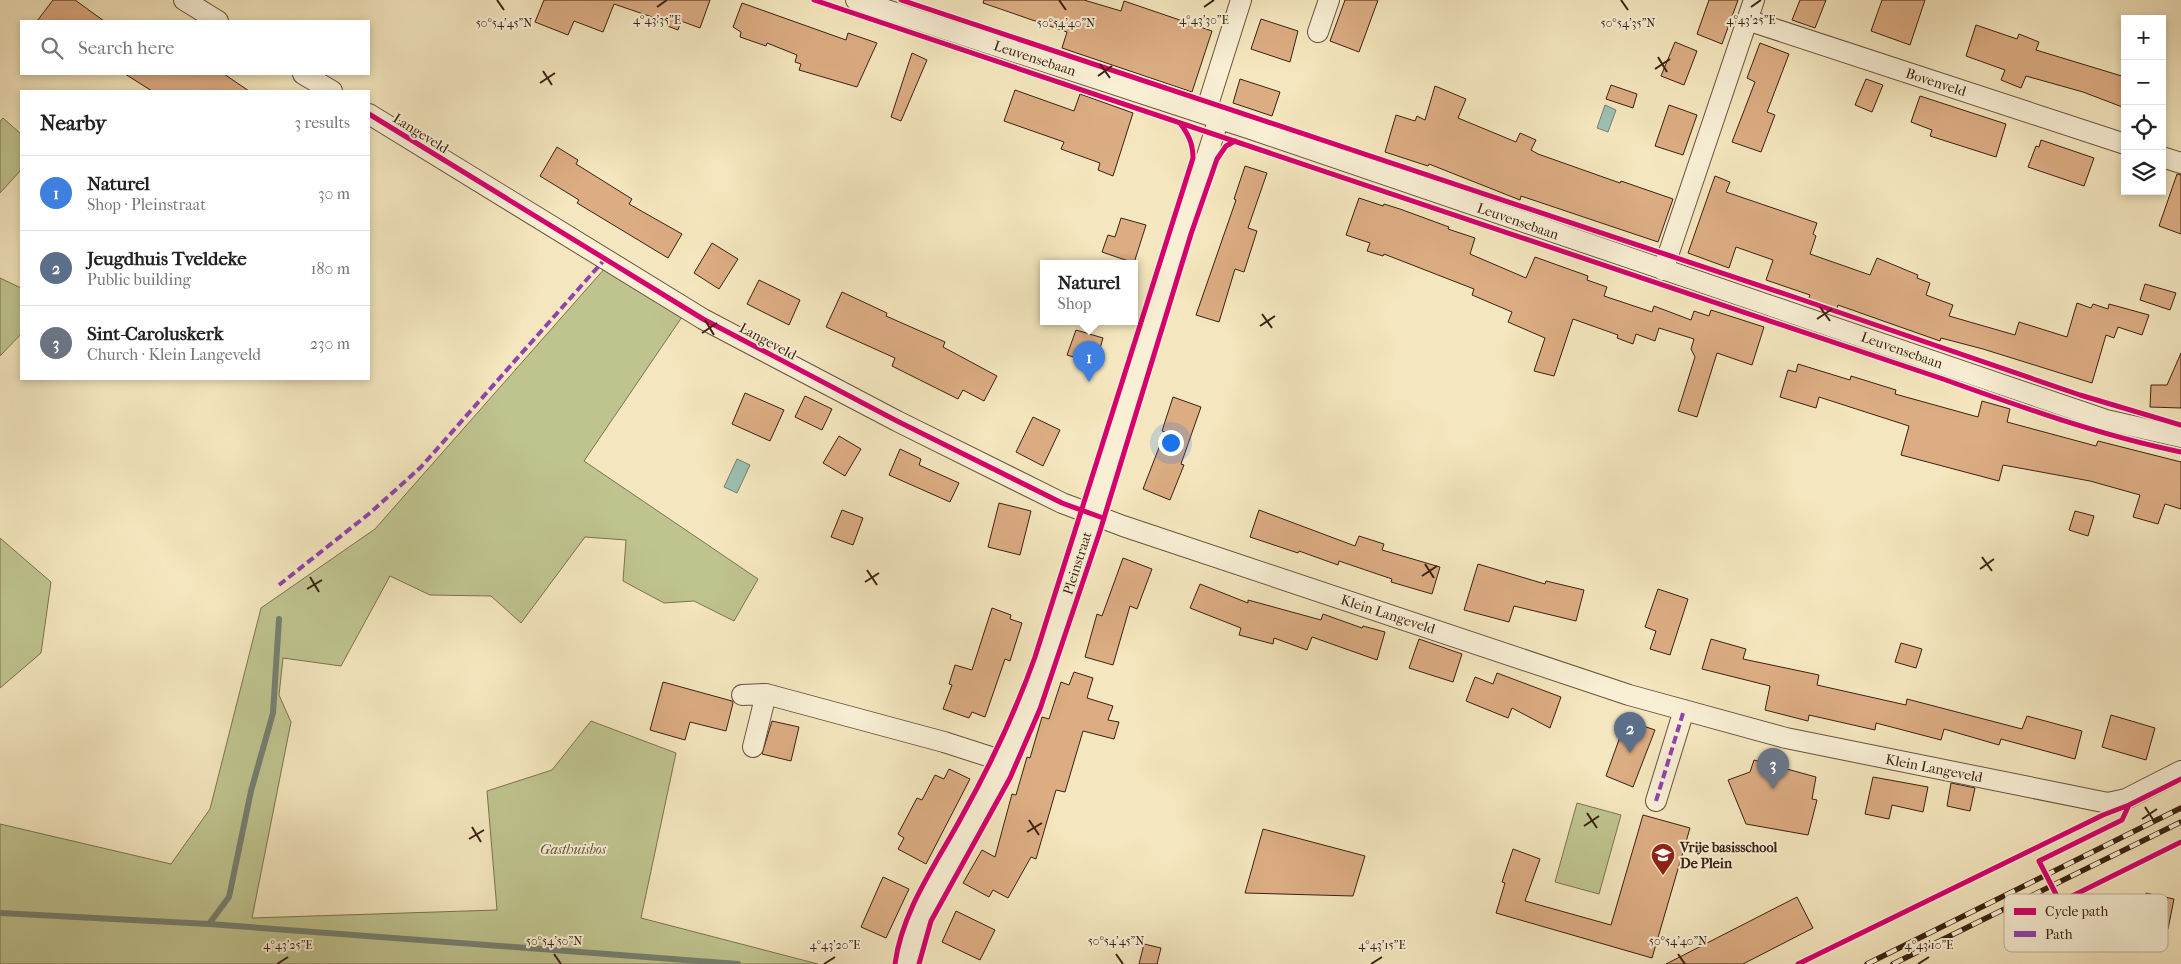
<!DOCTYPE html>
<meta charset="utf-8">
<style>
:root{--surface:#fff;--page:#f2f2f2;--text:#222;--muted:#767676;--line:#e0e0e0;--accent:#8f2418}
body{margin:0;font-family:"IM FELL French Canon",serif;background:var(--page);color:var(--text)}
.controls{position:absolute;right:15px;top:15px;display:grid;overflow:hidden;border-radius:0px;box-shadow:0 2px 8px #0003}
.controls button{width:45px;height:45px;display:grid;place-items:center;padding:0;border:0;border-bottom:1px solid var(--line);background:var(--surface);color:var(--text);font:25px sans-serif}
.you{position:absolute;left:1170px;top:442px;width:18px;height:18px;margin:-12px;border:4px solid #fff;border-radius:50%;background:#1a73e8;box-shadow:0 0 0 8px #1a73e833}
.badge{display:grid;place-items:center;width:32px;height:32px;border-radius:50%;background:var(--accent);color:#fff;font-size:16px;font-weight:700}
.pin{position:absolute;translate:-50% -41px;filter:drop-shadow(0 1px 2px #0008)}
.pin::after{content:'';position:absolute;top:26px;width:18px;height:15px;background:inherit;clip-path:polygon(0 0,100% 0,50% 100%)}
.popup{position:absolute;left:1040px;top:260px;width:98px;height:65px;box-sizing:border-box;display:grid;place-content:center;border-radius:0px;background:var(--surface);filter:drop-shadow(0 1px 4px #0005);font-size:16px;white-space:nowrap;color:var(--muted)}
.popup b{font-size:19px;color:var(--text)}
.popup::after{content:'';position:absolute;left:50%;top:100%;margin-left:-10px;border:10px solid transparent;border-top-color:var(--surface)}
.list{margin:0;padding:0;list-style:none}
h2{display:flex;justify-content:space-between;align-items:center;height:65px;margin:0;padding:0 20px;font-size:21px}
h2 small{font-size:16px;font-weight:400;color:var(--muted)}
.list li{display:grid;grid-template-columns:32px 1fr auto;gap:15px;align-items:center;box-sizing:border-box;height:75px;padding:0 20px;border-top:1px solid var(--line)}
.list b{display:block;font-size:19px;white-space:nowrap}
.list p{margin:0;font-size:16px;white-space:nowrap;color:var(--muted)}
.list em{font-size:16px;font-style:normal;color:var(--muted)}
.icon{flex:none;width:28px;height:28px;fill:none;stroke:currentColor;stroke-width:2;stroke-linecap:round;stroke-linejoin:round}
.map{position:relative;flex:none;width:2181px;height:964px;overflow:hidden}
.search{position:absolute;background:var(--surface);box-shadow:0 2px 8px #0003;left:20px;top:20px;width:350px;height:55px;display:flex;align-items:center;gap:12px;box-sizing:border-box;padding:0 18px;border-radius:0px;color:var(--muted);font-size:19px}
.panel{position:absolute;background:var(--surface);box-shadow:0 2px 8px #0003;left:20px;top:90px;width:350px;height:290px;border-radius:0px}
.map>svg:first-child{display:block}
.green{fill:#bfc48f;stroke:#7d7250}
.water{fill:#9cc0b1;stroke:#758071}
.lines{fill:none;stroke-linecap:round;stroke-linejoin:round}
.stream{stroke:#758071;stroke-width:6}
.building{fill:#dcac83;stroke:#3b2110}
.minor-casing{stroke:#69523c;stroke-width:22}
.minor{stroke:#f8efd5;stroke-width:20}
.rail-casing{stroke:#3b2110;stroke-width:5.5}
.rail{stroke:#f8efd5;stroke-width:4;stroke-dasharray:11;stroke-linecap:butt}
.quiet{stroke:#8e44ad;stroke-width:4;stroke-dasharray:8 4;stroke-linecap:butt}
.cycleway-casing{stroke:#f8efd5;stroke-width:8}
.cycleway{stroke:#d6006c;stroke-width:5}
.ticks{fill:none;stroke:#3b2110;stroke-width:2}
.labels{text-anchor:middle;stroke-width:4;stroke-linejoin:round;paint-order:stroke}
.street-label{font-size:14px;fill:#3b2110;stroke:#f8efd5}
.poi-label{font-size:14px;font-weight:bold;fill:#3b2110;stroke:#f8efd5;text-anchor:start}
.park-label{font-size:14px;font-style:italic;fill:#635236;stroke:#f8efd5}
.key{fill:#f8efd5;stroke:#bfb19a;stroke-width:1}
.key-label{font-size:14px;fill:#3b2110}
.ticks-label{font-size:12px;text-anchor:middle;fill:#3b2110;stroke:#f8efd5;stroke-width:4;stroke-linejoin:round;paint-order:stroke}
</style>
<div class="map">
<svg width="2181" height="964" viewBox="0 0 2181 964">
<rect width="100%" height="100%" fill="#f4e6be"/>
<filter id="stains"><feTurbulence type="fractalNoise" baseFrequency=".004" numOctaves="4"/><feColorMatrix values="0 0 0 0 .2 0 0 0 0 .09 0 0 0 0 .02 0 0 0 .5 -.17"/></filter>
<radialGradient id="worn" r=".72"><stop offset=".6" stop-color="#630" stop-opacity="0"/><stop offset="1" stop-color="#630" stop-opacity=".3"/></radialGradient>
<path class="green" d="M3,118L21,134V170L0,193V121Z
M606,267L682,317L584,461L758,579L734,621L694,601L664,603L623,581L626,540L585,537L521,623L491,596L430,595L390,576L341,666L283,658L279,695L291,722L252,918L497,910L487,791L552,770L591,721L676,753L641,918L818,964H0V824L171,864L210,809L261,608L375,529Z
M0,278L21,288V334L0,356Z
M0,538L51,582L41,653L0,688Z
M1577,803L1621,815L1599,894L1555,882Z"/>
<path class="water" d="M1605,105L1616,110L1608,132L1597,128Z
M737,459L750,465L737,493L724,487Z"/>
<g class="lines">
<path class="stream" d="M0,913L209,924L229,897L251,791L273,713L279,619
M209,924L738,964"/>
</g>
<path class="building" d="M53,0H75L104,21H37Z
M544,0H710L700,28L681,21L678,30L657,22L658,19L614,4L603,32L574,21L568,35L535,22Z
M984,0H1084L1121,11L1124,1L1212,31L1192,92L1062,48L1067,32L983,3Z
M1345,0H1378L1359,52L1330,41Z
M1709,0H1738L1722,44L1697,34Z
M1800,0H1826L1815,28L1792,20Z
M1882,0H1925L1910,45L1871,31Z
M742,3L846,40L848,33L877,43L857,87L799,70L801,64L795,62L797,55L767,43L766,46L740,37L741,32L733,27Z
M1261,19L1298,31L1290,62L1251,49Z
M1976,25L2017,39L2019,34L2039,42L2036,50L2125,77V108L2083,92L2026,76L2021,88L2001,80L2005,70L1966,56Z
M1675,42L1697,51L1684,85L1661,76Z
M1760,43L1789,54L1767,112L1775,115L1761,152L1732,142L1755,82L1747,78Z
M912,53L927,60L901,121L891,117Z
M125,74H224L249,91H152Z
M1240,79L1280,92L1272,116L1233,103Z
M1866,79L1883,85L1872,112L1855,105Z
M1611,85L1637,94L1633,108L1606,99Z
M1435,86L1466,99L1458,118L1516,142L1520,133L1536,140L1531,150L1538,154L1620,183L1621,181L1673,199L1658,242L1521,196L1520,200L1429,164L1428,166L1385,152L1396,115L1415,121L1417,116L1425,120Z
M1015,90L1074,111L1080,94L1133,113L1113,176L1098,170L1100,163L1061,149L1064,142L1004,121Z
M1920,96L2006,124L1996,157L1930,136L1932,130L1911,122Z
M1669,105L1697,115L1683,155L1655,146Z
M2041,140L2094,158L2084,186L2028,167L2036,146L2039,147Z
M557,147L578,160L576,164L632,199L629,204L682,234L668,258L577,203L579,200L540,176Z
M1245,166L1267,173L1248,228L1257,231L1244,272L1235,269L1219,322L1196,315L1236,200L1234,199Z
M2177,174L2181,175V234L2159,226Z
M1715,176L1730,182L1726,192L1817,223L1813,234L1816,236L1810,254L1870,275L1877,258L1918,275L1917,278L1930,283L1926,295L1953,305L1949,316L2015,335L2019,322L2067,337L2077,303L2091,308L2093,304L2108,309L2109,304L2149,315L2142,335L2118,327L2114,338L2106,335L2092,383L1983,349L1941,338L1940,341L1838,305L1836,311L1808,301L1810,295L1766,280L1773,260L1736,247L1729,268L1688,253Z
M1359,198L1383,206L1384,204L1400,209L1449,227L1448,229L1475,238L1470,254L1526,278L1535,257L1588,276L1587,280L1607,287L1604,296L1652,312L1654,306L1691,320L1694,311L1709,316L1711,310L1764,327L1752,365L1717,353L1697,417L1678,411L1695,357L1691,349L1694,339L1659,328L1655,341L1636,334L1633,344L1617,338L1618,335L1573,319L1554,376L1534,371L1545,338L1508,322L1512,312L1472,295L1474,289L1384,254L1383,256L1367,251L1370,243L1346,235Z
M1121,218L1146,225L1134,263L1102,252L1108,235L1115,237Z
M712,243L738,259L719,289L694,273Z
M759,280L800,300L789,325L747,304Z
M2145,284L2176,293L2170,310L2140,300Z
M842,292L887,313L886,316L945,342L943,347L997,376L984,401L963,390L958,399L892,366L895,358L826,327Z
M1076,330L1103,338L1097,359L1084,356L1083,360L1067,355Z
M2181,353V408L2150,407L2151,385H2167Z
M1798,364L1850,380L1851,376L1896,390L1895,394L1978,417L1982,401L2010,409L2007,422L2096,446L2098,441L2181,462V509L2165,504L2158,524L2133,517L2140,495L2090,481L2003,465L1999,481L1901,455L1909,426L1819,397L1816,408L1780,397L1788,370L1796,372Z
M745,393L784,410L770,441L732,424Z
M805,396L832,409L822,430L795,417Z
M1173,397L1201,407L1181,464L1184,465L1170,500L1143,489L1165,432L1162,431Z
M1033,417L1060,430L1043,466L1016,452Z
M839,436L861,449L845,476L823,463Z
M900,449L921,459L919,465L959,483L950,502L889,475Z
M999,503L1031,511L1020,555L988,547Z
M842,510L863,518L853,545L831,537Z
M1259,510L1355,546L1359,536L1384,544L1382,550L1440,567L1432,594L1391,582L1392,579L1339,561L1338,565L1299,551L1298,553L1250,537Z
M2075,511L2094,516L2088,536L2069,530Z
M1123,558L1152,569L1137,609L1130,606L1113,665L1085,657L1097,614L1102,616Z
M1478,564L1545,584L1546,581L1584,590L1576,621L1514,606L1509,622L1464,610Z
M1200,584L1248,603V600L1321,620L1323,614L1362,628L1363,626L1385,632L1377,660L1312,637L1307,650L1274,638L1273,644L1239,635L1241,628L1190,608Z
M1658,589L1688,599L1670,655L1650,649L1656,631L1645,627Z
M992,608L1011,615L1010,619L1022,623L1010,661L1005,659L985,717L972,712L969,718L943,709L952,685L949,684L955,665L972,670Z
M1419,639L1462,654L1453,682L1409,668Z
M1711,639L1746,649L1743,659L1819,675L1817,685L1906,705L1907,699L2022,729L2027,716L2082,731L2075,759L2001,739L1999,745L1944,729L1941,740L1876,723L1875,730L1809,715L1808,721L1765,710L1770,686L1702,669Z
M1901,643L1922,649L1916,668L1895,662Z
M1074,672L1093,678L1087,698L1113,706L1108,720L1119,722L1114,739L1083,731L1065,792L1056,790L1036,859L1031,857L1008,898L993,890L989,897L963,883L982,850L995,857L1012,794L1016,795L1027,757L1030,758L1042,717L1049,719L1061,682L1069,685Z
M1497,673L1561,697L1550,728L1512,708L1508,718L1466,701L1475,677L1493,684Z
M663,682L732,701L733,703L726,731L690,722L685,740L650,730Z
M2111,715L2155,728L2146,760L2102,747Z
M1626,720L1655,730L1633,787L1606,776Z
M772,721L799,727L791,761L762,754Z
M1754,760L1816,777L1812,799L1817,800L1808,835L1746,824L1728,780L1750,772Z
M949,769L970,779L926,864L898,849L904,838L898,834L917,798L922,800L935,775L944,779Z
M1873,777L1928,787L1923,812L1892,805L1889,819L1865,814Z
M1951,783L1975,788L1970,811L1947,806Z
M1643,815L1690,828L1652,958L1496,913L1505,883L1502,882L1513,849L1540,859L1525,901L1611,925Z
M1263,829L1365,856L1353,896L1245,893Z
M883,877L909,889L886,938L861,927Z
M2146,893L2174,899L2168,929L2140,923Z
M1797,897L1813,928L1743,964H1666Z
M956,911L995,930L980,960L942,942Z
M1144,944L1161,948L1157,964H1139Z"/>
<g class="lines">
<defs>
<path id="minor" d="M184,0L218,21
M856,0L1251,129L2106,420L2181,437
M1747,20L2125,144
M1318,32L1329,0
M303,74L332,91
M369,114L703,319L897,421L1062,503L1123,526L1629,695L1786,738L2108,803L2126,799L2181,771
M1205,114L1241,0
M2162,157L2181,163
M1663,270L1754,0
M742,695L766,694L944,742L1003,761
M753,747L766,694
M1656,801L1684,710
M907,964L911,943L922,911L997,775L1025,715L1081,555L1219,118"/>
</defs>
<use href="#minor" class="minor-casing"/>
<use href="#minor" class="minor"/>
<defs>
<path id="rail" d="M1867,964L2181,808
M1893,964L2181,822"/>
</defs>
<use href="#rail" class="rail-casing"/>
<use href="#rail" class="rail"/>
<path class="quiet" d="M279,585L370,513L421,467L605,259
M1656,801L1684,710"/>
<defs>
<path id="cycleway" d="M814,0L1943,379C2021,407 2099,435 2181,452
M901,0L1800,299L2080,395L2181,425
M369,114L703,319L897,421L1062,503L1103,518
M2129,805L2122,820L2039,861L2060,902L2181,842
M895,964C902,910 937,863 962,816C991,764 1015,713 1035,657L1193,158C1193,143 1188,134 1180,123
M919,964L931,921L1010,778L1040,709L1100,531L1191,234L1217,159L1226,146L1235,141
M1798,964L2103,815L2129,805L2181,779"/>
</defs>
<use href="#cycleway" class="cycleway-casing"/>
<use href="#cycleway" class="cycleway"/>
</g>
<path class="ticks" d="M497,0L504,10M1059,0L1066,10M1621,0L1628,10M657,7L667,0M1204,7L1214,0M1751,7L1761,0M1658,57L1667,72M1100,64L1110,78M1655,69L1670,59M543,71L552,85M1098,76L1112,66M540,83L555,73M1820,307L1830,321M1262,314L1272,328M1817,319L1832,309M705,320L714,335M1260,326L1275,316M702,333L717,323M1982,557L1992,571M1425,564L1434,578M1980,569L1994,559M867,570L877,585M1422,576L1437,566M310,577L319,592M865,582L879,573M307,589L322,580M2145,807L2154,821M1587,813L1597,828M2142,819L2157,809M1029,820L1039,835M1584,826L1599,816M472,827L481,842M1027,832L1042,823M469,839L484,830M554,954L561,964M1116,954L1123,964M1678,954L1685,964M277,964L288,957M824,964L835,957M1371,964L1382,957M1918,964L1929,957"/>
<defs>
<symbol id="school-pin" viewBox="-11 -11 22 30"><path d="M0 17L-7.5 6A9.5 9.5 0 1 1 7.5 6Z" fill="#8f2418" stroke="#f8efd5"/><path d="M0-5L7-2L0 1L-7-2ZM-4 1L0 2.5L4 1V4Q0 6-4 4Z" fill="#fff"/></symbol>
</defs>
<g fill-rule="evenodd">
<use href="#school-pin" x="1649" y="841" width="28" height="38"/>
</g>
<g class="labels">
<g class="street-label">
<text transform="translate(1035 58) rotate(18)" y="5">Leuvensebaan</text>
<text transform="translate(1936 82) rotate(18)" y="5">Bovenveld</text>
<text transform="translate(421 133) rotate(32)" y="5">Langeveld</text>
<text transform="translate(1518 221) rotate(19)" y="5">Leuvensebaan</text>
<text transform="translate(768 341) rotate(28)" y="5">Langeveld</text>
<text transform="translate(1902 350) rotate(19)" y="5">Leuvensebaan</text>
<text transform="translate(1077 563) rotate(-72)" y="5">Pleinstraat</text>
<text transform="translate(1388 614) rotate(18)" y="5">Klein Langeveld</text>
<text transform="translate(1934 768) rotate(11)" y="5">Klein Langeveld</text>
</g>
<g class="poi-label">
<text x="1680" y="852">Vrije basisschool<tspan x="1680" dy="16">De Plein</tspan></text>
</g>
<g class="park-label">
<text x="573" y="854">Gasthuisbos</text>
</g>
</g>
<rect x="2004" y="894" width="164" height="58" rx="8" class="key"/>
<rect x="2014" y="908" width="22" height="7" fill="#d6006c"/>
<rect x="2014" y="931" width="22" height="6" fill="#8e44ad"/>
<g class="key-label">
<text x="2045" y="916">Cycle path</text>
<text x="2045" y="939">Path</text>
</g>
<g class="ticks-label">
<text x="657" y="24">4°43'35"E</text>
<text x="1204" y="24">4°43'30"E</text>
<text x="1751" y="24">4°43'25"E</text>
<text x="504" y="27">50°54'45"N</text>
<text x="1066" y="27">50°54'40"N</text>
<text x="1628" y="27">50°54'35"N</text>
<text x="554" y="945">50°54'50"N</text>
<text x="1116" y="945">50°54'45"N</text>
<text x="1678" y="945">50°54'40"N</text>
<text x="288" y="949">4°43'25"E</text>
<text x="835" y="949">4°43'20"E</text>
<text x="1382" y="949">4°43'15"E</text>
<text x="1929" y="949">4°43'10"E</text>
</g>
<rect width="100%" height="100%" filter="url(#stains)"/>
<rect width="100%" height="100%" fill="url(#worn)"/>
</svg>
<div class="controls">
<button>+</button>
<button>−</button>
<button><svg class="icon" aria-label="locate" viewBox="0 0 24 24"><circle cx="12" cy="12" r="6"/><path d="M12 2v4M12 18v4M2 12h4M18 12h4"/></svg></button>
<button><svg class="icon" aria-label="layers" viewBox="0 0 24 24"><path d="M12 4l9 5-9 5-9-5zM3 14l9 5 9-5"/></svg></button>
</div>
<div class="you"></div>
<div class="pin badge" style="left:1089px;top:382px;background:#3f7fe0">1</div>
<div class="popup"><b>Naturel</b>Shop</div>
<div class="pin badge" style="left:1630px;top:753px;background:#5c6f8a">2</div>
<div class="pin badge" style="left:1773px;top:789px;background:#6b7280">3</div>
<div class="search"><svg class="icon" aria-label="search" viewBox="0 0 24 24"><circle cx="10" cy="10" r="6"/><path d="M15 15l6 6"/></svg>Search here</div>
<section class="panel">
<h2>Nearby<small>3 results</small></h2>
<ul class="list">
<li><span class="badge" style="background:#3f7fe0">1</span><div><b>Naturel</b><p>Shop · Pleinstraat</p></div><em>30 m</em></li>
<li><span class="badge" style="background:#5c6f8a">2</span><div><b>Jeugdhuis Tveldeke</b><p>Public building</p></div><em>180 m</em></li>
<li><span class="badge" style="background:#6b7280">3</span><div><b>Sint-Caroluskerk</b><p>Church · Klein Langeveld</p></div><em>230 m</em></li>
</ul>
</section>
</div>
